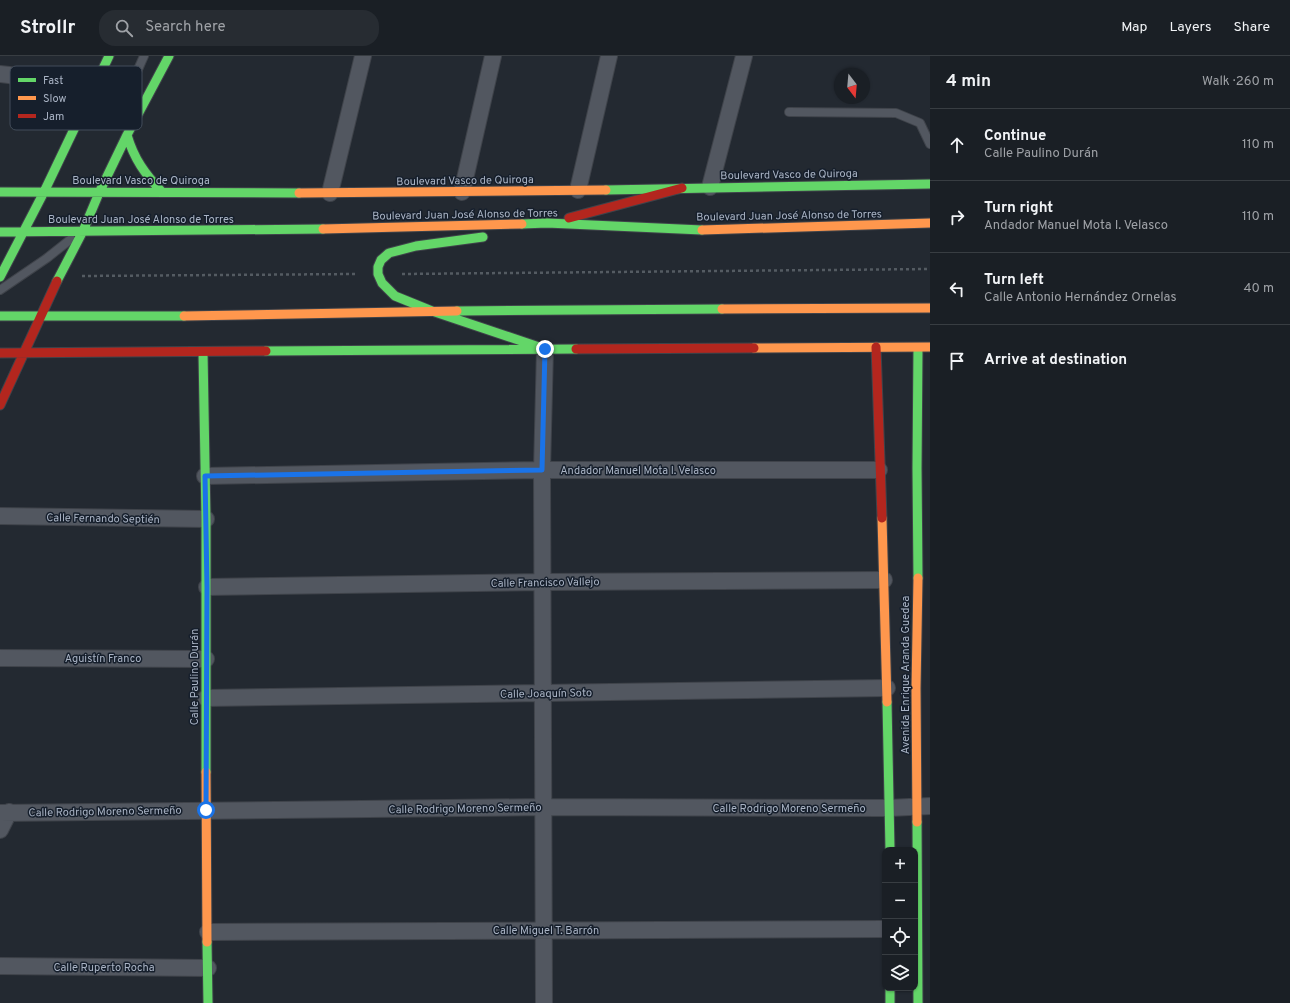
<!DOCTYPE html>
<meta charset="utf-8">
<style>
:root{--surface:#1a1f25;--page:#272c32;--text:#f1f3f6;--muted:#9fa2a7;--line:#383d42}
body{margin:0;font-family:Overpass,sans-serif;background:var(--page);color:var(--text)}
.controls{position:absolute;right:12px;bottom:12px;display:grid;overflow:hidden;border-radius:8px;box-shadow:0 1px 3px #0004}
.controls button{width:36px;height:36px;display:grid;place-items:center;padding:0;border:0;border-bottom:1px solid var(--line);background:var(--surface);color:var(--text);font:20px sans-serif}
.compass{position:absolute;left:834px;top:12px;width:36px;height:36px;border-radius:50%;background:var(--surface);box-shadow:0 1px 3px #0004;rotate:164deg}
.stop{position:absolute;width:12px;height:12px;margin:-9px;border:3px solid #1a73e8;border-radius:50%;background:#fff}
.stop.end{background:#1a73e8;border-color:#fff;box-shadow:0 1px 4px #0008}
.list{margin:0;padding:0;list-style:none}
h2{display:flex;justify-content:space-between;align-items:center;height:52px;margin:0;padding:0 16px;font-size:17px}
h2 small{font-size:13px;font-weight:400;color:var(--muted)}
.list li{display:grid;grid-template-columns:26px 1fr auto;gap:12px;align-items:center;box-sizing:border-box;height:72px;padding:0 16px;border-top:1px solid var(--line)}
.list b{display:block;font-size:15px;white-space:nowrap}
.list p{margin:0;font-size:13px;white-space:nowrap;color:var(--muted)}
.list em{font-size:13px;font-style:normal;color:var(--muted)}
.icon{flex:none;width:22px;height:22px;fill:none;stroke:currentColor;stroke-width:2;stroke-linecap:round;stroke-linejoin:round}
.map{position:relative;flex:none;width:930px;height:947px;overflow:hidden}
header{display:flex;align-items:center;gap:24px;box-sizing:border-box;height:56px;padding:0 20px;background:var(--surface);border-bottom:1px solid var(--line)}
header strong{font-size:19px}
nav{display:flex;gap:22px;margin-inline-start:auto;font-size:14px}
.search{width:280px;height:36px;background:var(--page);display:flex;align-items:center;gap:10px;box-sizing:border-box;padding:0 14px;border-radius:16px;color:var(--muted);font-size:15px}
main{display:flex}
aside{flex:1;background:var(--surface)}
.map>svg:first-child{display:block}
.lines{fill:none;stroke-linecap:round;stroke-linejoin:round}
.lane-casing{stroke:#3f434a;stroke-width:10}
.street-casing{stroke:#3f434a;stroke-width:18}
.fast-casing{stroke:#3f434a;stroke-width:11}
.slow-casing{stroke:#3f434a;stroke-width:11}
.jam-casing{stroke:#3f434a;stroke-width:11}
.path{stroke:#545b62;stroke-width:2.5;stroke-dasharray:3 3;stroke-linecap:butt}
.lane{stroke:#525760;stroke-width:8}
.street{stroke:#525760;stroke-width:16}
.fast{stroke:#63d668;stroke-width:9}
.slow{stroke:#ff974d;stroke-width:9}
.jam{stroke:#b3261e;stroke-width:9}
.route{stroke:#1a73e8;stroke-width:5}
.labels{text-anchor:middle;stroke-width:3;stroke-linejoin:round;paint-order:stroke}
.street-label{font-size:11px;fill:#aab4c5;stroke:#161f2c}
.key{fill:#161f2c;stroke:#424c5a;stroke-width:1}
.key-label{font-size:11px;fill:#aab4c5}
</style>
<header>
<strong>Strollr</strong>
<div class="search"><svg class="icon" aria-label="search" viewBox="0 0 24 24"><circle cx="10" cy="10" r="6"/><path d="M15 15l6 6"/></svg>Search here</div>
<nav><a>Map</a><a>Layers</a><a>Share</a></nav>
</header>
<main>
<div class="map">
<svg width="930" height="947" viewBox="0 0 930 947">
<rect width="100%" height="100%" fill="#232931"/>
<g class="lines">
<defs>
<path id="lane" d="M789,56L896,57L920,67L930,88
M133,59C126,37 135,20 144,0
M0,234L47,202L71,183"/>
<path id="street" d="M0,18C30,20 59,35 86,47
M710,131L744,0
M578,134L609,0
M462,136L493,0
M330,137L363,0
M205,420L542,414H879
M0,460L206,463
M207,531L542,526L884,524
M0,602L206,603
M206,642L887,632
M0,757L544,751L889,752L930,750
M0,774L9,756
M208,876L885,873
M0,910L208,912
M544,947L542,414L545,293"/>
<path id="fast" d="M127,79C134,103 145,118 162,136
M606,134L930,128
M0,136L299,137
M522,168L547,167L702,174
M0,176L323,173
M483,181L416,190L389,197L381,204L378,211V218L382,227L395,240L432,255L545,293
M0,221L44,136L109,0
M57,225L83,175L99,137L127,79L169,0
M457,255L722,253
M0,260H184
M266,295L576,293
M203,296L206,463V716
M918,522L917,412L918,292
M887,646L890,794
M917,766L918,947
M207,886L208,947
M890,932V947"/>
<path id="slow" d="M299,137L606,134
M323,173L522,168
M702,174L930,167
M722,253L930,252
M184,260L457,255
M754,292L930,291
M882,462L887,646
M206,716L207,886
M917,766L916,632L918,522"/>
<path id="jam" d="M569,162L682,132
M876,291L882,462
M576,293L754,292
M0,297L266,295
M0,349L57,225"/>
</defs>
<use href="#lane" class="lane-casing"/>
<use href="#street" class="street-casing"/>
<use href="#fast" class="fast-casing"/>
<use href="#slow" class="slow-casing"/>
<use href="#jam" class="jam-casing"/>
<path class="path" d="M402,218L930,213
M82,220L357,218"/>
<use href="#lane" class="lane"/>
<use href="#street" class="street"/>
<use href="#fast" class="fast"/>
<use href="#slow" class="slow"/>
<use href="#jam" class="jam"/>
</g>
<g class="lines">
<path class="route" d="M206,754L207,531L205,420L542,414L545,293"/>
</g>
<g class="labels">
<g class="street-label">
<text transform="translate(789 118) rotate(-1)" y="4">Boulevard Vasco de Quiroga</text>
<text x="141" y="128">Boulevard Vasco de Quiroga</text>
<text transform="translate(465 124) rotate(-1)" y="4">Boulevard Vasco de Quiroga</text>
<text transform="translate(465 158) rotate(-1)" y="4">Boulevard Juan José Alonso de Torres</text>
<text transform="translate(789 159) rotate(-1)" y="4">Boulevard Juan José Alonso de Torres</text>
<text x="141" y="167">Boulevard Juan José Alonso de Torres</text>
<text x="638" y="418">Andador Manuel Mota I. Velasco</text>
<text transform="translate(103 462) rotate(1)" y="4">Calle Fernando Septién</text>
<text transform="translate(545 526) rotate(-1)" y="4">Calle Francisco Vallejo</text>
<text x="103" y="606">Aguistín Franco</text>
<text transform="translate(905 619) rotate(-90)" y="4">Avenida Enrique Aranda Guedea</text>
<text transform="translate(194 621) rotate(-90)" y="4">Calle Paulino Durán</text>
<text transform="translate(546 637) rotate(-1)" y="4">Calle Joaquín Soto</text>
<text transform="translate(465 752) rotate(-1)" y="4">Calle Rodrigo Moreno Sermeño</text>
<text x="789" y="756">Calle Rodrigo Moreno Sermeño</text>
<text transform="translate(105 755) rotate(-1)" y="4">Calle Rodrigo Moreno Sermeño</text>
<text x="546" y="878">Calle Miguel T. Barrón</text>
<text x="104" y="915">Calle Ruperto Rocha</text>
</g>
</g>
<rect x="10" y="10" width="132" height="64" rx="6" class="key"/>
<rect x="18" y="22" width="18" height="4" fill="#63d668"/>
<rect x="18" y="40" width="18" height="4" fill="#ff974d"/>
<rect x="18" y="58" width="18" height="4" fill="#b3261e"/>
<g class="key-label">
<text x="43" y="28">Fast</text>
<text x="43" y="46">Slow</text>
<text x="43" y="64">Jam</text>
</g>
</svg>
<div class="controls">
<button>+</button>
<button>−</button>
<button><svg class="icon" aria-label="locate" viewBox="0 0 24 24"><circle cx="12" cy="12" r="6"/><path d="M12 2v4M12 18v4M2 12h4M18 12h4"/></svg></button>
<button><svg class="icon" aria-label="layers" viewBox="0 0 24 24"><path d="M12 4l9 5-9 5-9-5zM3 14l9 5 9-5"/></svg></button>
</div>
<svg class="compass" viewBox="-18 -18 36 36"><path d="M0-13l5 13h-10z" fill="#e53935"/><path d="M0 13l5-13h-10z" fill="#9fa2a7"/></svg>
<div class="stop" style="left:206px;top:754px"></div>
<div class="stop end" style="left:545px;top:293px"></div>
</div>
<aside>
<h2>4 min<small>Walk · 260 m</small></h2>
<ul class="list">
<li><svg class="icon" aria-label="ahead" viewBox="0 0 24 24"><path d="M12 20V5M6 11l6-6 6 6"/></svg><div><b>Continue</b><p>Calle Paulino Durán</p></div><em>110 m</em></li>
<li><svg class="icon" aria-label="right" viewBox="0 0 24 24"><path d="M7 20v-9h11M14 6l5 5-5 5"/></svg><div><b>Turn right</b><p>Andador Manuel Mota I. Velasco</p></div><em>110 m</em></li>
<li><svg class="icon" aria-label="left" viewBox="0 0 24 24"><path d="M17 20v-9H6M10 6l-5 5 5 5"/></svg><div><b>Turn left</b><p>Calle Antonio Hernández Ornelas</p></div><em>40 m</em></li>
<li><svg class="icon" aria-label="arrive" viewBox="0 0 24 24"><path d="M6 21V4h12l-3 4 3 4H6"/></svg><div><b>Arrive at destination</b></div></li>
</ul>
</aside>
</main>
